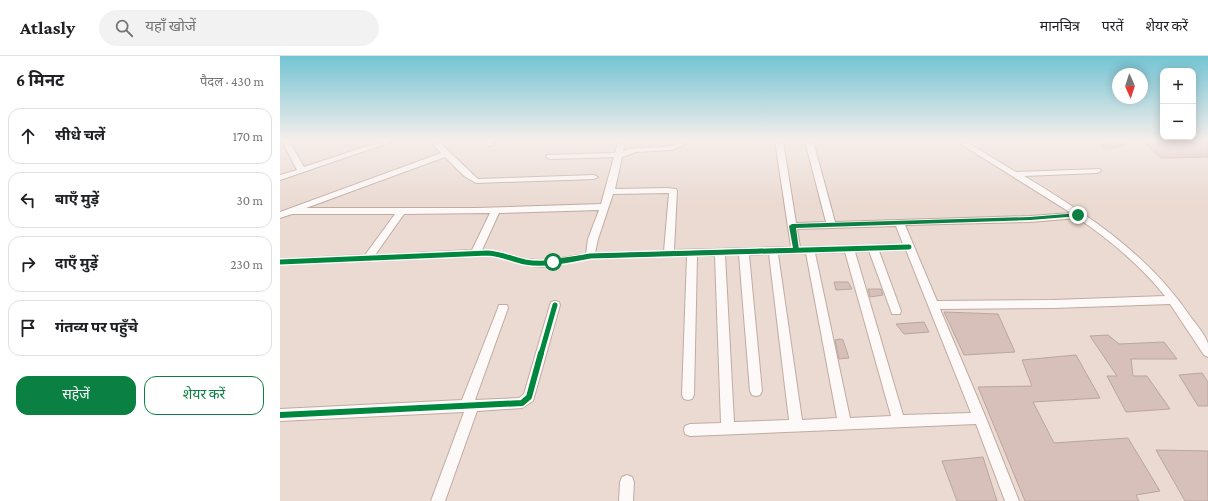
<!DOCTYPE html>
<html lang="hi">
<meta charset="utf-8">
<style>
:root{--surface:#fff;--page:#f2f2f2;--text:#202124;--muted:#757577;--line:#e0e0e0;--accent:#0b8043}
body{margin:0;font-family:"Crimson Pro","Noto Sans Devanagari",serif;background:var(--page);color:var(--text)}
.controls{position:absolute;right:12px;top:12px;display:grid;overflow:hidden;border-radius:8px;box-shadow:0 2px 10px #0003}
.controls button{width:36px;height:36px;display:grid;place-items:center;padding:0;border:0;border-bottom:1px solid var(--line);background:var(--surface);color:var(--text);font:20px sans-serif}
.compass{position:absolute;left:832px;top:12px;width:36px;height:36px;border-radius:50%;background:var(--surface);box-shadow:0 2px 10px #0003;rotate:177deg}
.stop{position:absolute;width:12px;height:12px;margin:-9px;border:3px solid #0b8043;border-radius:50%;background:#fff}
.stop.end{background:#0b8043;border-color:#fff;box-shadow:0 1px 4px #0008}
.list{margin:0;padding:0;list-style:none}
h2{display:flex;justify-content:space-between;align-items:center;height:52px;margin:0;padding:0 16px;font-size:17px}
h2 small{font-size:13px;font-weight:400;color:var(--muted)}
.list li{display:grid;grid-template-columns:26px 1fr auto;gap:12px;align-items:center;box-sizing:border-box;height:56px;margin:0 8px 8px;padding:0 8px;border:1px solid var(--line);border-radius:12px}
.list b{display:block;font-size:15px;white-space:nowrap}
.list em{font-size:13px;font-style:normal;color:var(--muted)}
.actions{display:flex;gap:8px;padding:12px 16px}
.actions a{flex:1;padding:9px 0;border:1px solid var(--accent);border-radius:12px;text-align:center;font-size:14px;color:var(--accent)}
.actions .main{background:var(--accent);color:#fff}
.icon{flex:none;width:22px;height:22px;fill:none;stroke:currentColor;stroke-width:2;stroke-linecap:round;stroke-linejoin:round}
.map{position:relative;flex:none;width:928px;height:445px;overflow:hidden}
header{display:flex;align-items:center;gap:24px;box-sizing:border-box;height:56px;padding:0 20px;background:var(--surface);border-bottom:1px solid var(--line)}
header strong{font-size:19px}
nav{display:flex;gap:22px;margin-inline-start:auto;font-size:14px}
.search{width:280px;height:36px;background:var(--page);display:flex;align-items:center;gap:10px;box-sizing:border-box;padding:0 14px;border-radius:22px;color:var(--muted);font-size:15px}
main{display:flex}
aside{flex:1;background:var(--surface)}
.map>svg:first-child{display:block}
.building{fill:#d7c0ba;stroke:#bba59f}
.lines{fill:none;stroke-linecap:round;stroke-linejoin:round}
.street-casing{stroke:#c0aba1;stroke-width:2}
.street{fill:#fcf9f8;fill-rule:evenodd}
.cycleway-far1-casing{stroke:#fff;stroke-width:8}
.cycleway-casing{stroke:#fff;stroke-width:9}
.cycleway-far1{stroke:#00873e;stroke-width:5}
.cycleway{stroke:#00873e;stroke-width:6}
.route{fill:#0b8043}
</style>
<header>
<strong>Atlasly</strong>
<div class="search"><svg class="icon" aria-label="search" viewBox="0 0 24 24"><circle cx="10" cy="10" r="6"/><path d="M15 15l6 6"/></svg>यहाँ खोजें</div>
<nav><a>मानचित्र</a><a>परतें</a><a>शेयर करें</a></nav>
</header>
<main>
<aside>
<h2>6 मिनट<small>पैदल · 430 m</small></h2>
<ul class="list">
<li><svg class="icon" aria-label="ahead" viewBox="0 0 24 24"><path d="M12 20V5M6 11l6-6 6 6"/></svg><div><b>सीधे चलें</b></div><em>170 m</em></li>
<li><svg class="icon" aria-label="left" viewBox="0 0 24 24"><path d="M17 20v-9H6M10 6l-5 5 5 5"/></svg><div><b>बाएँ मुड़ें</b></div><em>30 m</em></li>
<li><svg class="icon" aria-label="right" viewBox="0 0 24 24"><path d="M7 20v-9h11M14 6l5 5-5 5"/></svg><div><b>दाएँ मुड़ें</b></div><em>230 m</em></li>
<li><svg class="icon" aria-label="arrive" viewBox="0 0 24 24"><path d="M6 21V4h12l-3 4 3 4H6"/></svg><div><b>गंतव्य पर पहुँचे</b></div></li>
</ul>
<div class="actions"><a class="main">सहेजें</a><a>शेयर करें</a></div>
</aside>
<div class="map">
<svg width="928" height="445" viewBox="0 0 928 445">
<rect width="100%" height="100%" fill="#eadad2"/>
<path class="building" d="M817,85H845L846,89L825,93Z
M863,85H928V101L881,102Z
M554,226H568L572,233L556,234Z
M588,233H601L603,239L590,241Z
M664,256L718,258L735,296L684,299Z
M644,266L649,276L624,278L616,268Z
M828,279L839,288L884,286L897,303H851L853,320H867L890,353L846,356L827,320H837L810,280Z
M560,283L563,284L569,302L559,303L555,284Z
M796,299L820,342L753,346L774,387L848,382L880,435L856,439L859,445H745L698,331L752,330L742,304Z
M922,317L928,326V350H918L899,319Z
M876,394L928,395V445H905Z
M703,401L717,445H677L662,405Z"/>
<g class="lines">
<defs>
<path id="street" d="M2,85H9L24,111L102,85H114L0,124V119L17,114Z
M150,85H158L198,123L314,119L318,121L314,123L196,127L184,120L165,101L26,152H196L321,148L334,101L270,103L266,101L267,99L335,97L338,85H346L343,95C359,90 374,93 390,90C399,88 402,85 411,85L392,94L356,96L342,101L335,133L387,132L396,133L397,135L394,194L511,191L495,85H503L516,167L546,166L525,85H533L555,166L750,160L791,157L676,85H685L736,116L820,113L821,115L817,117L744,120C807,158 868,198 910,260C915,267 927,281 928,288C928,292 928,297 928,301L924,299L890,248L773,252L660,253L706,362L739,445H725L696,368L410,380L405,378L404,374L405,370L410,368L441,367L435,200H417L414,339L412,343L408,344L404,343L402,339L407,200L310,203L261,211L245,209L221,202L208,200L0,209V203L85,199L115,158H12L0,162V156L161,97ZM389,137L384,195L315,197L318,183L333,138ZM319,154L308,183L306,198C287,201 267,206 247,203C231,201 218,193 202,194L219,157ZM210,157L192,194L95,199L124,158ZM798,162C830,184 861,210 885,240L773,244L657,245L625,169L750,166ZM616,170L623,188L520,191L517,173ZM626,194L691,357L623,359L575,196L589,195L611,255L612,258H620L621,255L599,195ZM565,196L611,360L570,362L535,197ZM526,197L557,362L522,364L498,198ZM489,198L509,364L454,366L445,199H459L470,335L472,339L476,340L480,339L482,335L469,199Z
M206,85H214L212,90H209L205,88Z
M275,245L279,246L280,249L253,345L242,352L197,355L165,445H151L184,356L0,365V353L182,344L218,252L219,249H227L228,252L195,344L239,342L244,338L270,249L271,246Z
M347,419L352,421L354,426L353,445H339L340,426L342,421Z"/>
</defs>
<use href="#street" class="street-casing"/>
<use href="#street" class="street"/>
<defs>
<path id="cycleway-far1" d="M0,206L208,197C221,198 232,203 245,206C266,210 289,204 310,200L629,191
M261,298L275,249"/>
<path id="cycleway" d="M0,359L242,347L249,341L261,297"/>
</defs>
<use href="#cycleway-far1" class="cycleway-far1-casing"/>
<use href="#cycleway" class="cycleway-casing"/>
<use href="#cycleway-far1" class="cycleway-far1"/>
<use href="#cycleway" class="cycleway"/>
</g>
<linearGradient id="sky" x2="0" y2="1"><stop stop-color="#73c4d4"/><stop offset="0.57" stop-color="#f6eeeb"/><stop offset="1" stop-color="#f6eeeb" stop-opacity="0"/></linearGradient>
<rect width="928" height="148" fill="url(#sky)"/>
<path class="route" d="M798,157H800V160L750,164L516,172L519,194L516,196L310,202L273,208L269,206L273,203L310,198L513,192L509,170L512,168L750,161Z"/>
</svg>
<div class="controls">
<button>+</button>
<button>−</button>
</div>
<svg class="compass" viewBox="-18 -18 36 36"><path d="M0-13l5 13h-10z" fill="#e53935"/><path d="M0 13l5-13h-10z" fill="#757577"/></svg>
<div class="stop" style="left:273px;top:206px"></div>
<div class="stop end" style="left:798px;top:159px"></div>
</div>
</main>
